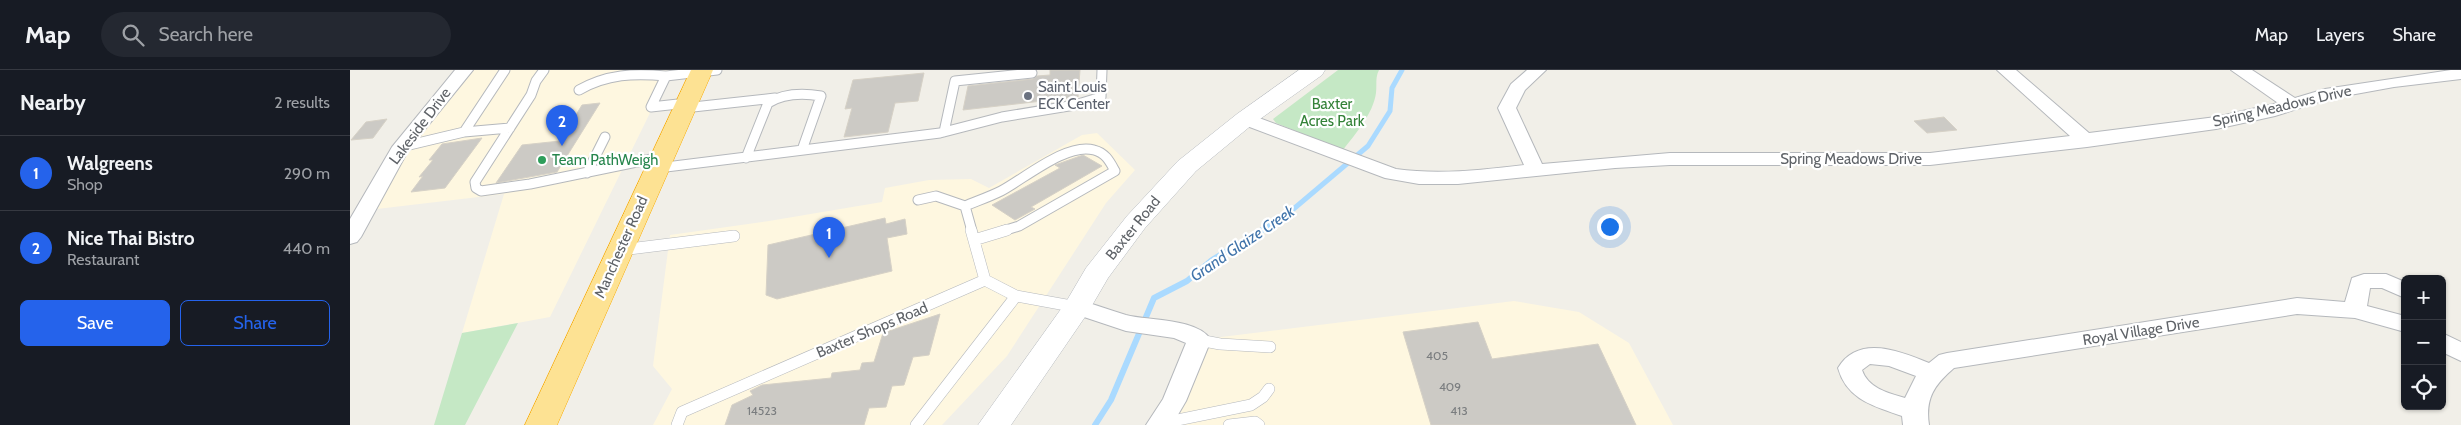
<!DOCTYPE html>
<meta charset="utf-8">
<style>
:root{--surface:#171b24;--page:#242831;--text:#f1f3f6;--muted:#9ea1a6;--line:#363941;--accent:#2563eb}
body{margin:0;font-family:Cabin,sans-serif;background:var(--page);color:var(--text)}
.controls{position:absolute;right:15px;bottom:15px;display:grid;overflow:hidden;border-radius:8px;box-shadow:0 1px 4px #0004}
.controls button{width:45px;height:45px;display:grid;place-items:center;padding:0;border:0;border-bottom:1px solid var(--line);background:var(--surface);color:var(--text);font:25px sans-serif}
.you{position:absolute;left:1259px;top:156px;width:18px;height:18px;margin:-12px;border:4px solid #fff;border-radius:50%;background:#1a73e8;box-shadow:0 0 0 8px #1a73e833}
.badge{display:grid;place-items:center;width:32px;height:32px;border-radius:50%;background:var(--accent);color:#fff;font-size:16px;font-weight:700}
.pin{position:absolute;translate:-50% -41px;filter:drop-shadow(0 1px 2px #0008)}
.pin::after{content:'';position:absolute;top:26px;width:18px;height:15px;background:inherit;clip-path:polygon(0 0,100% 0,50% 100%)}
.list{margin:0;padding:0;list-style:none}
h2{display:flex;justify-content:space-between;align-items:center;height:65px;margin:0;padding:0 20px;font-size:21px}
h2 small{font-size:16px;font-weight:400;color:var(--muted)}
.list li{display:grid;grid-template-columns:32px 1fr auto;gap:15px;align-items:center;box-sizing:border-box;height:75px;padding:0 20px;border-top:1px solid var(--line)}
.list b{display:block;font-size:19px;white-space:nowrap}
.list p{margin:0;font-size:16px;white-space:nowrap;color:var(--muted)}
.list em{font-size:16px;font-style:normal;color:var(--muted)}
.actions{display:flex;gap:10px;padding:15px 20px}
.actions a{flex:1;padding:11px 0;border:1px solid var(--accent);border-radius:8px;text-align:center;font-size:18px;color:var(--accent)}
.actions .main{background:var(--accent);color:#fff}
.icon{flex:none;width:28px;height:28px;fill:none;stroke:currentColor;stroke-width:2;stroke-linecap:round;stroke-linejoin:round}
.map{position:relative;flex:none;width:2111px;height:355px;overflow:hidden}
header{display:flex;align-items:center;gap:30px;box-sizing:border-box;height:70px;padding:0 25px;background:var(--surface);border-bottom:1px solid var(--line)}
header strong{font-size:24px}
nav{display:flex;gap:28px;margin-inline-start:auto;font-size:18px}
.search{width:350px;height:45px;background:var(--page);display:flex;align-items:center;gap:12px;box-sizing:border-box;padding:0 18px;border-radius:28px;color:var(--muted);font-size:19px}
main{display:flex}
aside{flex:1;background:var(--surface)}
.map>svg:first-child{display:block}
.commercial{fill:#fef7e0}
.green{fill:#c5e8c5}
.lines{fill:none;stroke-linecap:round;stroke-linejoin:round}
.stream-far1{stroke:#aadaff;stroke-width:5}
.stream{stroke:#aadaff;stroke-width:6}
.building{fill:#cccac5;stroke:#d6d1c6}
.lane-far1-casing{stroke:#b5b8bc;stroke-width:11}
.lane-casing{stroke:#b5b8bc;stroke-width:12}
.street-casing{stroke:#b5b8bc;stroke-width:2}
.secondary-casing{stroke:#b6babf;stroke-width:1}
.highway-casing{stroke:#f9ab00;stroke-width:1}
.lane-far1{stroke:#fff;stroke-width:9}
.lane{stroke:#fff;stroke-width:11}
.street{fill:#fff;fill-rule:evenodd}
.secondary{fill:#fff;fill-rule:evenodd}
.highway{fill:#fde293;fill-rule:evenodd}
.worship-dot{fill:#6b7280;stroke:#fff;stroke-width:2}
.leisure-dot{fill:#2e9e5b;stroke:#fff;stroke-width:2}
.labels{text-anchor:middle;stroke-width:4.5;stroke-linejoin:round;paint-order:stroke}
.number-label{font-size:12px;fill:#7a7d7f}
.worship-label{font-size:15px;fill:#5b616d;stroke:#fff;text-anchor:start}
.park-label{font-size:15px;fill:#348238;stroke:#fff}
.street-label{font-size:15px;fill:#5f6368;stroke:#fff}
.leisure-label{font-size:15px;fill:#27864d;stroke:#fff;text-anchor:start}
.water-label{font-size:16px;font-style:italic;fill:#4174aa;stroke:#fff}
</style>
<header>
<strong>Map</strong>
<div class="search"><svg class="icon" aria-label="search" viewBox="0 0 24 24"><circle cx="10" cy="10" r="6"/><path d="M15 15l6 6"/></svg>Search here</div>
<nav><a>Map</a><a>Layers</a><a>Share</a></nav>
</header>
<main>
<aside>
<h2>Nearby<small>2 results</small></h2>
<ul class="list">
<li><span class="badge">1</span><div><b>Walgreens</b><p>Shop</p></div><em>290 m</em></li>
<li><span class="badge">2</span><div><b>Nice Thai Bistro</b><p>Restaurant</p></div><em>440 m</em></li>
</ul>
<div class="actions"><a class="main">Save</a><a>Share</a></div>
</aside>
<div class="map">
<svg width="2111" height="355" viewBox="0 0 2111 355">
<rect width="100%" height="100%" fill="#f1efe8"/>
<path class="commercial" d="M124,0H321L200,247L112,263L154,124L27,139L54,87Z
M747,63L785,100L756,133L657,286L592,355H303L322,319L303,296L320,165L419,151L532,132L535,118L579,110L621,109L639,118L732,65Z
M1164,231L1229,242L1279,273L1323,355H818L846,295L863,268Z"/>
<path class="green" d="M988,0H1029C1025,8 1027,14 1026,23C1023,44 1006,63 993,80L926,53L923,49Z
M168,253L115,355H84L112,263Z"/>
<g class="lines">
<path class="stream-far1" d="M910,161L934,147L1018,76L1040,41L1042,18L1052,0"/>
<path class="stream" d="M745,355L761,330L804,228L837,211L862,190L912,160"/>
</g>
<path class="building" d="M700,0H730L728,27L613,40L618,16L683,9L687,6L700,5Z
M574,3L568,31L545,33L538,62L494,67L502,38L495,39L503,10Z
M250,33L207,102L146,113L172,75L210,71L232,35Z
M1594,47L1607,60L1577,63L1564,51Z
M37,49L23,68L1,70L16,52Z
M132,68L95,118L61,122L73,106L69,107L83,90H79L92,74Z
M733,85L752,96L681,137L685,139L665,150L642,135L710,98L705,95Z
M535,148L536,154L555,149L557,164L537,168L542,201L427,229L416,225L418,175Z
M590,244L579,285L563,287L554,315L542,316L536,337L519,338L514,355H375L382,335L403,325L400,321L412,315L481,308L482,303L510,300L512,293L524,292L533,263Z
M1128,252L1142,289L1248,274L1286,355H1081L1053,262Z"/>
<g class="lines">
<defs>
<path id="lane-far1" d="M155,0L114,62L160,58
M194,0L186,11L181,25L125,112L126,118L131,121L180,114L311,87
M229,20C257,4 284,3 316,6
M337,33L301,37L316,6L367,0
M334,38L425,28
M594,62L605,11L682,3
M51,77L114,62
M396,88L418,33C434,23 453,23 471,26L452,80
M308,98L590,63L652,47L725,35L751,27L752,0
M237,103L255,67
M568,130L586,126L615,136L622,161
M615,136C627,131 639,127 651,121C674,109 717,72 744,80C756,83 760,92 765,101L669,156L653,161"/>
<path id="lane" d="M621,160L635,210
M624,170L657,160
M271,180L384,166
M849,270L870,274L920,277
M813,353L901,335L913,327L919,319
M327,355L332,342L635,210L666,226L727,237
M566,355L666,226
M879,355L905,352L909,355"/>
<path id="street" d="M105,0H123L59,79L11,167L7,172L0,174V149L42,77Z
M1177,0H1196L1175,20L1166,38L1192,94L1320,83H1580L1720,66L1647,0H1666L1739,63L1866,47L1928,33L1881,0H1902L1945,28L1975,19L2101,0H2111V9L2044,17L1978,29L1925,46L1866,59L1737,77L1580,95H1320L1265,98L1108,114H1069L1035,108L889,53L886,49L889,45H901L1046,99C1089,105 1131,100 1174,95L1148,38L1161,14Z
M2014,204H2036L2055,212V228L2032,218H2020L2017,236L2055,246V262L2005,248L1947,244L1604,298C1584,315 1575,329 1579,355H1553L1552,346C1524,336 1497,330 1488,298C1508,264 1550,281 1579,293L1589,285L1597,283L1947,228L1995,232L2002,208ZM1520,294L1539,296L1566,306L1555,328C1538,323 1518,318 1512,300Z
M727,229C743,234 759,240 776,245C799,251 848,248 861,270L836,331L822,355H796L813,329L836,273L824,268L776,261L719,242L716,237L719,232Z
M2092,263L2111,272V291L2092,282Z"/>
<path id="secondary" d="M949,0H975L972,5L903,54L846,101L795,158L758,208L737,244L661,355H628L716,232L736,198L777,146L828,91L887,44Z"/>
<path id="highway" d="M341,0H363L207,355H175Z"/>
</defs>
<use href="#lane-far1" class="lane-far1-casing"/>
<use href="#lane" class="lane-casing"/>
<use href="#street" class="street-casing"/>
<use href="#secondary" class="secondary-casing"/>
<use href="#highway" class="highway-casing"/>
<use href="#lane-far1" class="lane-far1"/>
<use href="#lane" class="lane"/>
<use href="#street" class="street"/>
<use href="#secondary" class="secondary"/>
<use href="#highway" class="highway"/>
</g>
<circle class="worship-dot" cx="678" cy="26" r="5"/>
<circle class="leisure-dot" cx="192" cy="90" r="5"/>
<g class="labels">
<g class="number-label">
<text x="1087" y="290">405</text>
<text x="1100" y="321">409</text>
<text x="412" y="345">14523</text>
<text x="1109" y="345">413</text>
</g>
<g class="worship-label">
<text x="688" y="22">Saint Louis<tspan x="688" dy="17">ECK Center</tspan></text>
</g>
<g class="park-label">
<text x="982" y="39">Baxter<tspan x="982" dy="17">Acres Park</tspan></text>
</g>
<g class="street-label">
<text transform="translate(1932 36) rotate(-13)" y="5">Spring Meadows Drive</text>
<text transform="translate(70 56) rotate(-53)" y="5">Lakeside Drive</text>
<text x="1501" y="94">Spring Meadows Drive</text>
<text transform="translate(783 158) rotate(-51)" y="5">Baxter Road</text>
<text transform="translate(271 177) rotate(-66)" y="5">Manchester Road</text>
<text transform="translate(522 260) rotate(-23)" y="5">Baxter Shops Road</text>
<text transform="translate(1791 261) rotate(-9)" y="5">Royal Village Drive</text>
</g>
<g class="leisure-label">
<text x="202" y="95">Team PathWeigh</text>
</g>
<g class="water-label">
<text transform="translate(892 173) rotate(-34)" y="6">Grand Glaize Creek</text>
</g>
</g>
</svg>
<div class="controls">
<button>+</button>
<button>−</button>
<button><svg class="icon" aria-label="locate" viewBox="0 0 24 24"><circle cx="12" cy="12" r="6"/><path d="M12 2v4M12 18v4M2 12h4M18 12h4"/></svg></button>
</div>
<div class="you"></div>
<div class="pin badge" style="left:479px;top:188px">1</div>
<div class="pin badge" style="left:212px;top:76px">2</div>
</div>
</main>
